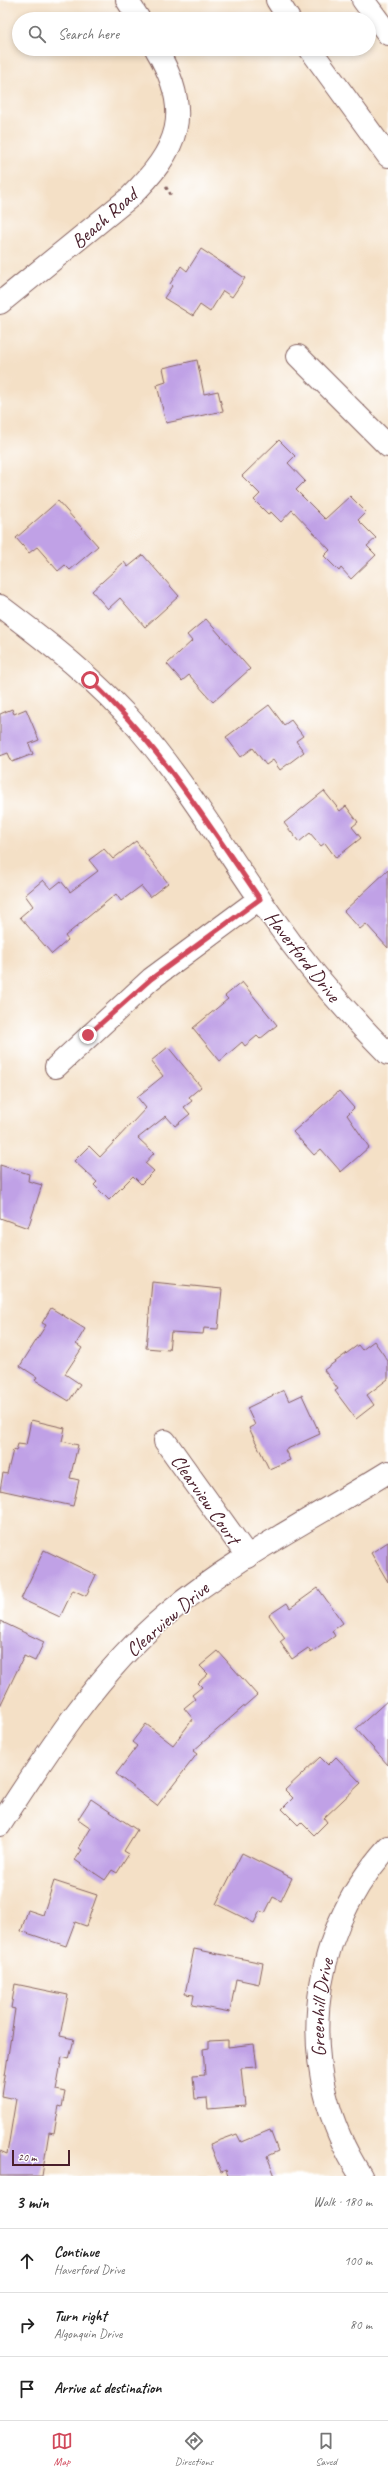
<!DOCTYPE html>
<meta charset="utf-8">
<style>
:root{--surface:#fff;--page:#f6f6f6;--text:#222;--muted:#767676;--line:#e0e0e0;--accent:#d1495b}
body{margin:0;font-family:Caveat,sans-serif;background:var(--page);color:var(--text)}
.scale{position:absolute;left:12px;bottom:10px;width:58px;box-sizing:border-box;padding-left:4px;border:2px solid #4a1f2b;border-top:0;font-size:11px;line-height:14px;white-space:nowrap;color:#4a1f2b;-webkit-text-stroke:3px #fff;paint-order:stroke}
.stop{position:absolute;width:12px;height:12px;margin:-9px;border:3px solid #d1495b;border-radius:50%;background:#fff}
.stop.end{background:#d1495b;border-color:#fff;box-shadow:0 1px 4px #0008}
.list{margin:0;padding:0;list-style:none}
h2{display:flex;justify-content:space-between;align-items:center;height:52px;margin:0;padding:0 16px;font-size:17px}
h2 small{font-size:13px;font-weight:400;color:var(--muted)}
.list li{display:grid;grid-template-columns:26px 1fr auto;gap:12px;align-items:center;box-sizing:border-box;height:64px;padding:0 16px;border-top:1px solid var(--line)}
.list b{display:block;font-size:15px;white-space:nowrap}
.list p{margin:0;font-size:13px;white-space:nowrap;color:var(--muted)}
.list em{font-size:13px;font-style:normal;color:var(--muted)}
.icon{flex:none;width:22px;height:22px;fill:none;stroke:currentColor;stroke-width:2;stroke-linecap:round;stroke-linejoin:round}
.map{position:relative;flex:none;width:388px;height:2176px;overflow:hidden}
.search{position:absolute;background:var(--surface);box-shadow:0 2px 6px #0003;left:12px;right:12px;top:12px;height:44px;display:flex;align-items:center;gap:10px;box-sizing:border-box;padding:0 14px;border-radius:22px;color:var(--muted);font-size:15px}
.sheet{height:244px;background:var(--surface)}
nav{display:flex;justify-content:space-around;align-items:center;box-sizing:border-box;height:56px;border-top:1px solid var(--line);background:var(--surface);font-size:11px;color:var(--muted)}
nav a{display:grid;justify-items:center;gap:2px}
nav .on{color:var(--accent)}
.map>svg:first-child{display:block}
.building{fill:#c0a1e6}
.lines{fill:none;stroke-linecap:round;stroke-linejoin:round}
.minor-casing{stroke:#866361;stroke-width:24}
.highway-casing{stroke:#866361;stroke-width:24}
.path{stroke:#866361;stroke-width:2.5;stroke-dasharray:3 3;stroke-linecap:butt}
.minor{stroke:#fff;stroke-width:22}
.highway{stroke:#fff;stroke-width:22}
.route{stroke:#d1495b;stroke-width:5}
.labels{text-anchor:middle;stroke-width:3;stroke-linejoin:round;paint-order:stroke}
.street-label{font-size:20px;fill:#4a1f2b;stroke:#fff}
</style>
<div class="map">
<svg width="388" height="2176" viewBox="0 0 388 2176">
<rect width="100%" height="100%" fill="#fff"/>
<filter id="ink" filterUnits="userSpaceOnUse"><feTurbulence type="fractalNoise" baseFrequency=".025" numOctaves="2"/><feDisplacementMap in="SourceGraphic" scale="8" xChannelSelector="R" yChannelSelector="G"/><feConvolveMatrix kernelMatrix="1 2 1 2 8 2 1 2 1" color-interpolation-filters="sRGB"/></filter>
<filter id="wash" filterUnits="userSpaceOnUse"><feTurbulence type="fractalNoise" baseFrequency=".012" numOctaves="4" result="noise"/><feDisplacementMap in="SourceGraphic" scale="16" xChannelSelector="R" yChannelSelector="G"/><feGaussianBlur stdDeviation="0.9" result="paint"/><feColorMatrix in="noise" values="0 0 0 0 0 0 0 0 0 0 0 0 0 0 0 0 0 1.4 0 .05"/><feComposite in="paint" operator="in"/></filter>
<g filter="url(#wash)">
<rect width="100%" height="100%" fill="#f4e0c6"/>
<g id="blocks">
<path class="building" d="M201,249L245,278L232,297L223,291L210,312L200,305L193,316L164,298L172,286L170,284L181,266L187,271Z
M197,360L204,394L218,391L223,411L166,423L157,385L166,382L163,368Z
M279,440L295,456L288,463L305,481L296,490L325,519L350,496L366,512L358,520L376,538L367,546L376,555L351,579L341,568L339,571L324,556L330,550L292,510L281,522L271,512L268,514L254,500L260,494L242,476Z
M58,501L98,546L70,570L65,565L58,571L37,547L29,553L16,538Z
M143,555L179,596L145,627L120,598L108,609L92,591L124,562L128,567Z
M206,619L250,669L213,702L189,675L182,681L167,664L192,641L187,635Z
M269,705L284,725L291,720L303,736L296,741L304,752L280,770L273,760L266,765L253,748L241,757L226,737Z
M12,709L14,714L26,709L39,740L29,744L33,754L12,762L8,753L0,756V714Z
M324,791L340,811L346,806L358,822L352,827L361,838L336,858L325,843L321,846L310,833L299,842L284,823Z
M136,841L168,883L150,897L141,886L121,901L116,894L65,936L68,940L52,954L20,917L33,906L25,895L43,880L51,889L61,881L70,892L98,871L89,860L104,849L113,859Z
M388,870V948L366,924L360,929L344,911Z
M242,982L277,1025L260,1039L257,1036L245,1046L242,1042L220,1061L193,1028L228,999L225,996Z
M168,1047L201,1087L189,1097L192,1101L184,1107L190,1114L175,1126L166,1116L138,1138L154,1153L145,1163L154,1171L141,1184L133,1176L109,1200L94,1185L97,1182L74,1161L89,1146L100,1157L146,1108L137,1097L163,1076L151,1061Z
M339,1091L354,1108L347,1115L369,1147L341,1172L321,1149L314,1155L293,1132Z
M0,1165L29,1174L28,1181L42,1185L28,1228L0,1218Z
M152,1282L222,1289L218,1329L204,1328L203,1334L171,1332L169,1350L146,1348Z
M51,1308L85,1329L76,1344L82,1348L65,1374L80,1384L69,1401L35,1380L37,1377L20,1366L46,1325L42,1323Z
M374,1341L388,1361V1379L367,1395L374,1405L356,1419L335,1391L338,1389L324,1370L358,1345L362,1350Z
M284,1390L289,1401L302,1395L320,1434L285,1450L290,1460L269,1469L249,1428L255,1425L247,1408Z
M31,1420L65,1428L62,1441L78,1445L70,1478L79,1480L73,1506L0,1490L3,1473L7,1474L13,1450L16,1451L18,1444L26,1445Z
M388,1542V1582L371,1553Z
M44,1550L96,1575L86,1596L73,1590L60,1617L21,1599Z
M318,1588L343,1623L332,1631L335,1636L311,1653L308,1648L292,1659L280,1642L285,1638L269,1615L287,1603L290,1608Z
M0,1621L44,1642L35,1661L24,1656L0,1706Z
M218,1651L257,1695L193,1751L197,1754L157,1806L116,1774L137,1746L132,1742L146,1724L173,1745L193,1719L184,1708L195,1699L192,1695L202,1687L198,1683L208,1674L200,1666Z
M388,1700V1765L356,1729Z
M320,1757L328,1765L336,1757L361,1783L324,1818L327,1822L314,1835L301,1822L298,1825L282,1809L293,1798L285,1790Z
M91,1799L137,1830L124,1851L129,1854L117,1873L112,1870L105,1880L75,1860L82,1850L79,1848L91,1828L78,1819Z
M242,1853L292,1878L281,1901L273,1897L265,1913L260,1911L254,1923L216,1904Z
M54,1881L97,1895L86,1926L75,1922L66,1946L21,1931L28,1910L43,1915Z
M194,1949L263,1963L259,1984L236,1979L230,2012L192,2005L194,1995L185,1994Z
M15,1984L68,1995L60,2036L74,2039L69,2059L62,2057L56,2090L65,2092L62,2107L59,2106L54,2133L49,2132L42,2176H0V2151L7,2154L16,2099L2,2096L15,2009L11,2008Z
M228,2040V2047L254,2044L257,2067L241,2068L245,2106L208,2109L207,2098L195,2099L193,2076L205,2075L203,2049L209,2048V2041Z
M270,2130L278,2151L267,2156L275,2176H228L226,2170L221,2172L210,2144L237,2134L241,2142Z"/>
</g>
</g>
<g filter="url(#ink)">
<use href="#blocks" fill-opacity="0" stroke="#866361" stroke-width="1"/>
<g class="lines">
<defs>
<g id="minor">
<path d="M127,0L139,19"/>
<path d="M0,303L129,198C179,149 194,113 156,49"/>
<path d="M298,356L388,446"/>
<path d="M0,606C49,643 98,681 138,728C189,787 228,855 273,918C307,967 346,1012 388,1054"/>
<path d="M56,1067L151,979L259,899"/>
<path d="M165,1441L248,1557"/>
<path d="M0,1825C47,1752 100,1670 167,1614C234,1558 314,1518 388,1472"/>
<path id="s1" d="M361,2176C294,2072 305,1939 388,1847"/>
</g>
<path id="highway" d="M277,0L289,19
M363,0L388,34
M310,49L388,156"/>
</defs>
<use href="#minor" class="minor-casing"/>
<use href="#highway" class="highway-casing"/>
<path class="path" d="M166,187L171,195"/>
<use href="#minor" class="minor"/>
<use href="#highway" class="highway"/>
</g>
</g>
<g class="lines" filter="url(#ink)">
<path class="route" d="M88,1035L151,979L260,899C207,822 158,744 90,680"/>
</g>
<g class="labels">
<g class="street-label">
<text transform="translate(104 218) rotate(-41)" y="7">Beach Road</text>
<text transform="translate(303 956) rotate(52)" y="7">Haverford Drive</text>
<text transform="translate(206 1499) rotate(55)" y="7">Clearview Court</text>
<text transform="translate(167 1619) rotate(-41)" y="7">Clearview Drive</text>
<text dy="7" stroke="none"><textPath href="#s1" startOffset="177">Greenhill Drive</textPath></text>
</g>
</g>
</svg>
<div class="scale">20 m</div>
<div class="stop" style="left:90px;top:680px"></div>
<div class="stop end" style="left:88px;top:1035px"></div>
<div class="search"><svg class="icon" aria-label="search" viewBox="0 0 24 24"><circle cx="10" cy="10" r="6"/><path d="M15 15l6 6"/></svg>Search here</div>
</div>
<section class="sheet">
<h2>3 min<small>Walk · 180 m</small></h2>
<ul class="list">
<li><svg class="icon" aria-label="ahead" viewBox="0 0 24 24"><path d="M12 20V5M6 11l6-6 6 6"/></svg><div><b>Continue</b><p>Haverford Drive</p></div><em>100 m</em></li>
<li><svg class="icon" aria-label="right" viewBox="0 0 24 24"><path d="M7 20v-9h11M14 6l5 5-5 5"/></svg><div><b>Turn right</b><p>Algonquin Drive</p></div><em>80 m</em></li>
<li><svg class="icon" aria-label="arrive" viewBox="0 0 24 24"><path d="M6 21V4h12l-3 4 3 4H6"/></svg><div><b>Arrive at destination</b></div></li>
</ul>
</section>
<nav>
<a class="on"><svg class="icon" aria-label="map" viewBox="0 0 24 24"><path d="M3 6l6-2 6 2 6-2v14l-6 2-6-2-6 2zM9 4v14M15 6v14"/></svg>Map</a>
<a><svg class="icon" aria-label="directions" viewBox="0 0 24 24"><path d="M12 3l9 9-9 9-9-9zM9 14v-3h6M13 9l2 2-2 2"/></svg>Directions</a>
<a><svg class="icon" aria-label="saved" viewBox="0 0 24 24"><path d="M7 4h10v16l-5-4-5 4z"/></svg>Saved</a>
</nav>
